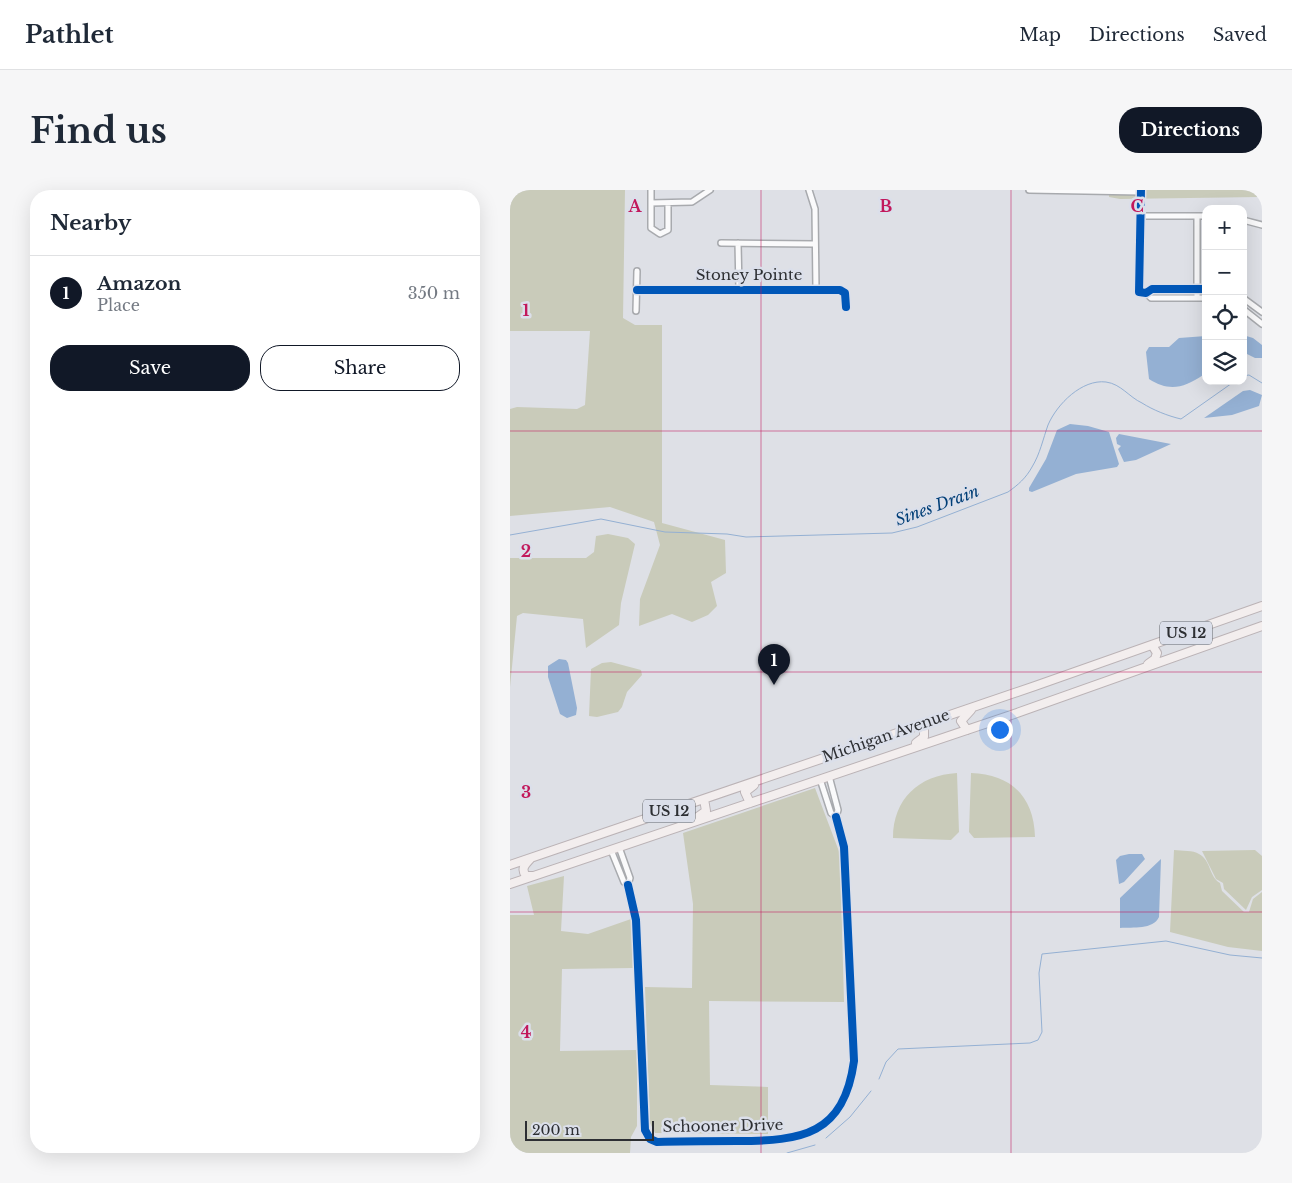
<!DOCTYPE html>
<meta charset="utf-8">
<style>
:root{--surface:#fff;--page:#f6f6f7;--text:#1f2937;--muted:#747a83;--line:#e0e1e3;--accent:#111827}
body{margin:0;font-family:"Libre Baskerville",serif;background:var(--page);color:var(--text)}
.controls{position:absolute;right:15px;top:15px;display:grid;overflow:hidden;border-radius:10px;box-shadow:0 5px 20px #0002}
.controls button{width:45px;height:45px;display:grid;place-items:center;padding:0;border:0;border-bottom:1px solid var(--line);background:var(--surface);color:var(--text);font:25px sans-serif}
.scale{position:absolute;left:15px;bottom:12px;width:129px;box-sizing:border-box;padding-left:5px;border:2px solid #2d2f33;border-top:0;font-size:14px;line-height:18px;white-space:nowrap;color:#2d2f33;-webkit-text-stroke:4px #dbdfea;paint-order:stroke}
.you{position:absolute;left:489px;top:539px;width:18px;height:18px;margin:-12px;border:4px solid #fff;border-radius:50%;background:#1a73e8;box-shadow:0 0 0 8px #1a73e833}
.badge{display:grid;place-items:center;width:32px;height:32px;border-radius:50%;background:var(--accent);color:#fff;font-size:16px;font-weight:700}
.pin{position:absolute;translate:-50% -41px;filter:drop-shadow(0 1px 2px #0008)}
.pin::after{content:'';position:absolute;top:26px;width:18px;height:15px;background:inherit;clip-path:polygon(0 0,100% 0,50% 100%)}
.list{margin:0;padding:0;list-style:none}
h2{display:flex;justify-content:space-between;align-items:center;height:65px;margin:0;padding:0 20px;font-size:21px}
h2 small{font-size:16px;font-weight:400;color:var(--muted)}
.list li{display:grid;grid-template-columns:32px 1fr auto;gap:15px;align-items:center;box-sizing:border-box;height:75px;padding:0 20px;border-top:1px solid var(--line)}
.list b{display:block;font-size:19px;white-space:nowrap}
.list p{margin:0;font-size:16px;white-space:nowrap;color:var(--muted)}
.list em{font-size:16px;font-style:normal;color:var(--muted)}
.actions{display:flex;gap:10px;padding:15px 20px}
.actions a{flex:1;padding:11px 0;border:1px solid var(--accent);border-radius:20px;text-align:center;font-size:18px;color:var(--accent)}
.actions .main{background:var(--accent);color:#fff}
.icon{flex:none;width:28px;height:28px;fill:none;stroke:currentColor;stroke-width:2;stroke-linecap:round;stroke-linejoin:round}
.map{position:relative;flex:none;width:752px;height:963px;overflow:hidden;border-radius:20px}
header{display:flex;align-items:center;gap:30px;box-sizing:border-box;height:70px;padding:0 25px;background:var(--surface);border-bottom:1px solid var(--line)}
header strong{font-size:24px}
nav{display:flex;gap:28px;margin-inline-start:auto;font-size:18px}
.intro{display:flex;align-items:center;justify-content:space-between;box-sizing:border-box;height:120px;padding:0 30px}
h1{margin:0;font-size:35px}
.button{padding:12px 22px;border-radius:20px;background:var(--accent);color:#fff;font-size:18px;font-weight:700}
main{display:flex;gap:30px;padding:0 30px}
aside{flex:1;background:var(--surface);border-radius:20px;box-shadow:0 5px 20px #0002}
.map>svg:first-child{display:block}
.green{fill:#c9cbba}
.water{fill:#94b0d3}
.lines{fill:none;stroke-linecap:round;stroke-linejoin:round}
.stream{stroke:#94b0d3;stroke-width:1}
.street-casing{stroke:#a8aaae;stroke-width:8}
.primary-casing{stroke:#bbb3b6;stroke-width:10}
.street{stroke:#fafafb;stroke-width:5}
.primary{stroke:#f3eeee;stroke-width:8}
.cycleway-casing{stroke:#dbdfea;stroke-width:11}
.cycleway{stroke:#0057b8;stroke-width:8}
.grid{fill:none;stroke:#c2185b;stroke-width:1;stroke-opacity:0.55}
.labels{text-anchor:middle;stroke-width:5;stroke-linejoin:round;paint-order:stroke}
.shield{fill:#dbdfea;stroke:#61646a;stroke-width:1}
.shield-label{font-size:14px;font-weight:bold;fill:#2d2f33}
.street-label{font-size:15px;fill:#2d2f33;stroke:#dbdfea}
.water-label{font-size:16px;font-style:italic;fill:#003e76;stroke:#dbdfea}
.grid-label{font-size:16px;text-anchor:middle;font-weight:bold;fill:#c2185b;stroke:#dbdfea;stroke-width:5;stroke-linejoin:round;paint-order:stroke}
</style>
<header>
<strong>Pathlet</strong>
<nav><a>Map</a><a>Directions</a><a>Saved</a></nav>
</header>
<div class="intro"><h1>Find us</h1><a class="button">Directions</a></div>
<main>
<aside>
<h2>Nearby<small></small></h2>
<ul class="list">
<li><span class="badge">1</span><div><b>Amazon</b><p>Place</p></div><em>350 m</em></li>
</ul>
<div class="actions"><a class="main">Save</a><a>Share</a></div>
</aside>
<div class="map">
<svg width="752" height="963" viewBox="0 0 752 963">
<rect width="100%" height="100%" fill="#dee0e6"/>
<path class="green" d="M0,0H115L113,128L125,135H152V333L215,350L216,383L201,392L207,416L198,425L182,432L162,424L129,436L130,409L150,355L144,332L100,317L0,326V219L7,217L67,219L75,215L80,141H0Z
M599,0H749V7L610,9L599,7Z
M98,344L118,348L125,354L111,413L109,435L76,458L73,429L13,423L7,426L0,497V368H76L84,362L86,346Z
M101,472L131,480L132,485L117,502L112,517L108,522L87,527L79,526L81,479L92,473Z
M447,583L449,642L441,650L383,648C383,609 409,585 447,583Z
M461,583C501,584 524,607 525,647L464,648L459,642Z
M305,598L330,664L334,812L199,811L200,895L258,897V944L145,943L140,933L135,797L182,798L183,714L173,643Z
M664,660C672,661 683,660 689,664C701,670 699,687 710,693L712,701L734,722H739L743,709L752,702V761L718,757L660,742Z
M745,660L752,666V700L742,707L736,720L714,699L713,693L706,689L692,661Z
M54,686L51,741L78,744L121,729L123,778L52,779L50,861L127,860V936L121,947L120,963H0V725H24L17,696Z"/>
<path class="water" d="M733,145L743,148L752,155V168H745L733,162Z
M696,146V183L693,185C674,198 659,202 639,189L636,162L639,157H659L669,148Z
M740,200L752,205L749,216L722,225L694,228L733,201Z
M560,234L578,236L599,242L609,274L607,277L566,284L522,302L519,301V298L536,269L547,240Z
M609,244L661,254L626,270L614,272L608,259L611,256L607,254L606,248Z
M49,469L56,470L58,473L67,518L66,525L57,528L50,524L38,487V476Z
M619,664H632L635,669L614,692L609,694L606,670L610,666Z
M651,669L649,727C643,740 623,737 610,738V708Z"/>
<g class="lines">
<path class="stream" d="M733,186L739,185L752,193
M0,345L91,329L155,342L217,344L236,347L382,343L407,337L498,302C508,295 516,288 522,277C530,264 533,249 538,235C547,214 572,189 596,192C611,194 619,207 632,213C643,220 658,226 671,229L725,191
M369,889L376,872L388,859L520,853L528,850L532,842L529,783L532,764L656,751L720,765L752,768
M316,948L340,927L361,901
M277,963L305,955"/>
<defs>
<path id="street" d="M141,0V38L150,44L158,40V13
M299,0L305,19L306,99
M519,0L631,2
M631,0L629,102L636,103L642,99H696
M141,13L182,12L200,0
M631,26H696
M733,30L752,35
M211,53L305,54
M228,53L229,99
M127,100H330L335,103L336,117
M636,103L641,108H696
M687,108V26
M733,108L752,122
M733,119L752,134
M126,121L127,81
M310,589L321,623L326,627L328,620L319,586
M101,660L114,692L118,695L120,688L109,657
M118,695L126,730L135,940L140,949L147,952C174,951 201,951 227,951C292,951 334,945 344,871L334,657L326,627"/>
<path id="primary" d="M638,474L645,469L647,463L642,455
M457,540L451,531L461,520
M406,553L414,547V540L409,535
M240,613L235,602L244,595
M186,628L196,621L194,609
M21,668C16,674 10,678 16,686H22
M0,675L525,496L752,416
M0,694L507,523L752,436"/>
</defs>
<use href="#street" class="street-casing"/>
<use href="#primary" class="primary-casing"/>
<use href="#street" class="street"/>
<use href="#primary" class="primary"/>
<defs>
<path id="cycleway" d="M631,0L629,102L636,103L642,99H696
M127,100H330L335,103L336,117
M118,695L126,730L135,940L140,949L147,952C174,951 201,951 227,951C292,951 334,945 344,871L334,657L326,627"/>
</defs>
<use href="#cycleway" class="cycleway-casing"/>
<use href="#cycleway" class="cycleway"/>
</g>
<path class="grid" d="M251,0V963M501,0V963M0,241H752M0,482H752M0,722H752"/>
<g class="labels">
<g class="shield">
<rect x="650" y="431.5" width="52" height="23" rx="4"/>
<rect x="133" y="609.5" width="52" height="23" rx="4"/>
</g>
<g class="shield-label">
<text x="676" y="448">US 12</text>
<text x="159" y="626">US 12</text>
</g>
<g class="street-label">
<text x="239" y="90">Stoney Pointe</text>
<text transform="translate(376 546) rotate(-19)" y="5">Michigan Avenue</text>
<text transform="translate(213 936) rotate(-1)" y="5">Schooner Drive</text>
</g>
<g class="water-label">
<text transform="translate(427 315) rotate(-20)" y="6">Sines Drain</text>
</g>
</g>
<g class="grid-label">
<text x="125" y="22">A</text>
<text x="376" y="22">B</text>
<text x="627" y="22">C</text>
<text x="16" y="126">1</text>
<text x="16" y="367">2</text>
<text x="16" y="608">3</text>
<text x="16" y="848">4</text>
</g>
</svg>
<div class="controls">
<button>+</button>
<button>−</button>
<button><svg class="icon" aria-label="locate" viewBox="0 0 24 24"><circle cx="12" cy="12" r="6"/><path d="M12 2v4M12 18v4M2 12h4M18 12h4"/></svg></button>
<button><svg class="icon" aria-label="layers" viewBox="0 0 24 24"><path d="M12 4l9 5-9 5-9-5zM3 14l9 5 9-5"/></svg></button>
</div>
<div class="scale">200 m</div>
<div class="you"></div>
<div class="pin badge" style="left:264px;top:495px">1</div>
</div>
</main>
